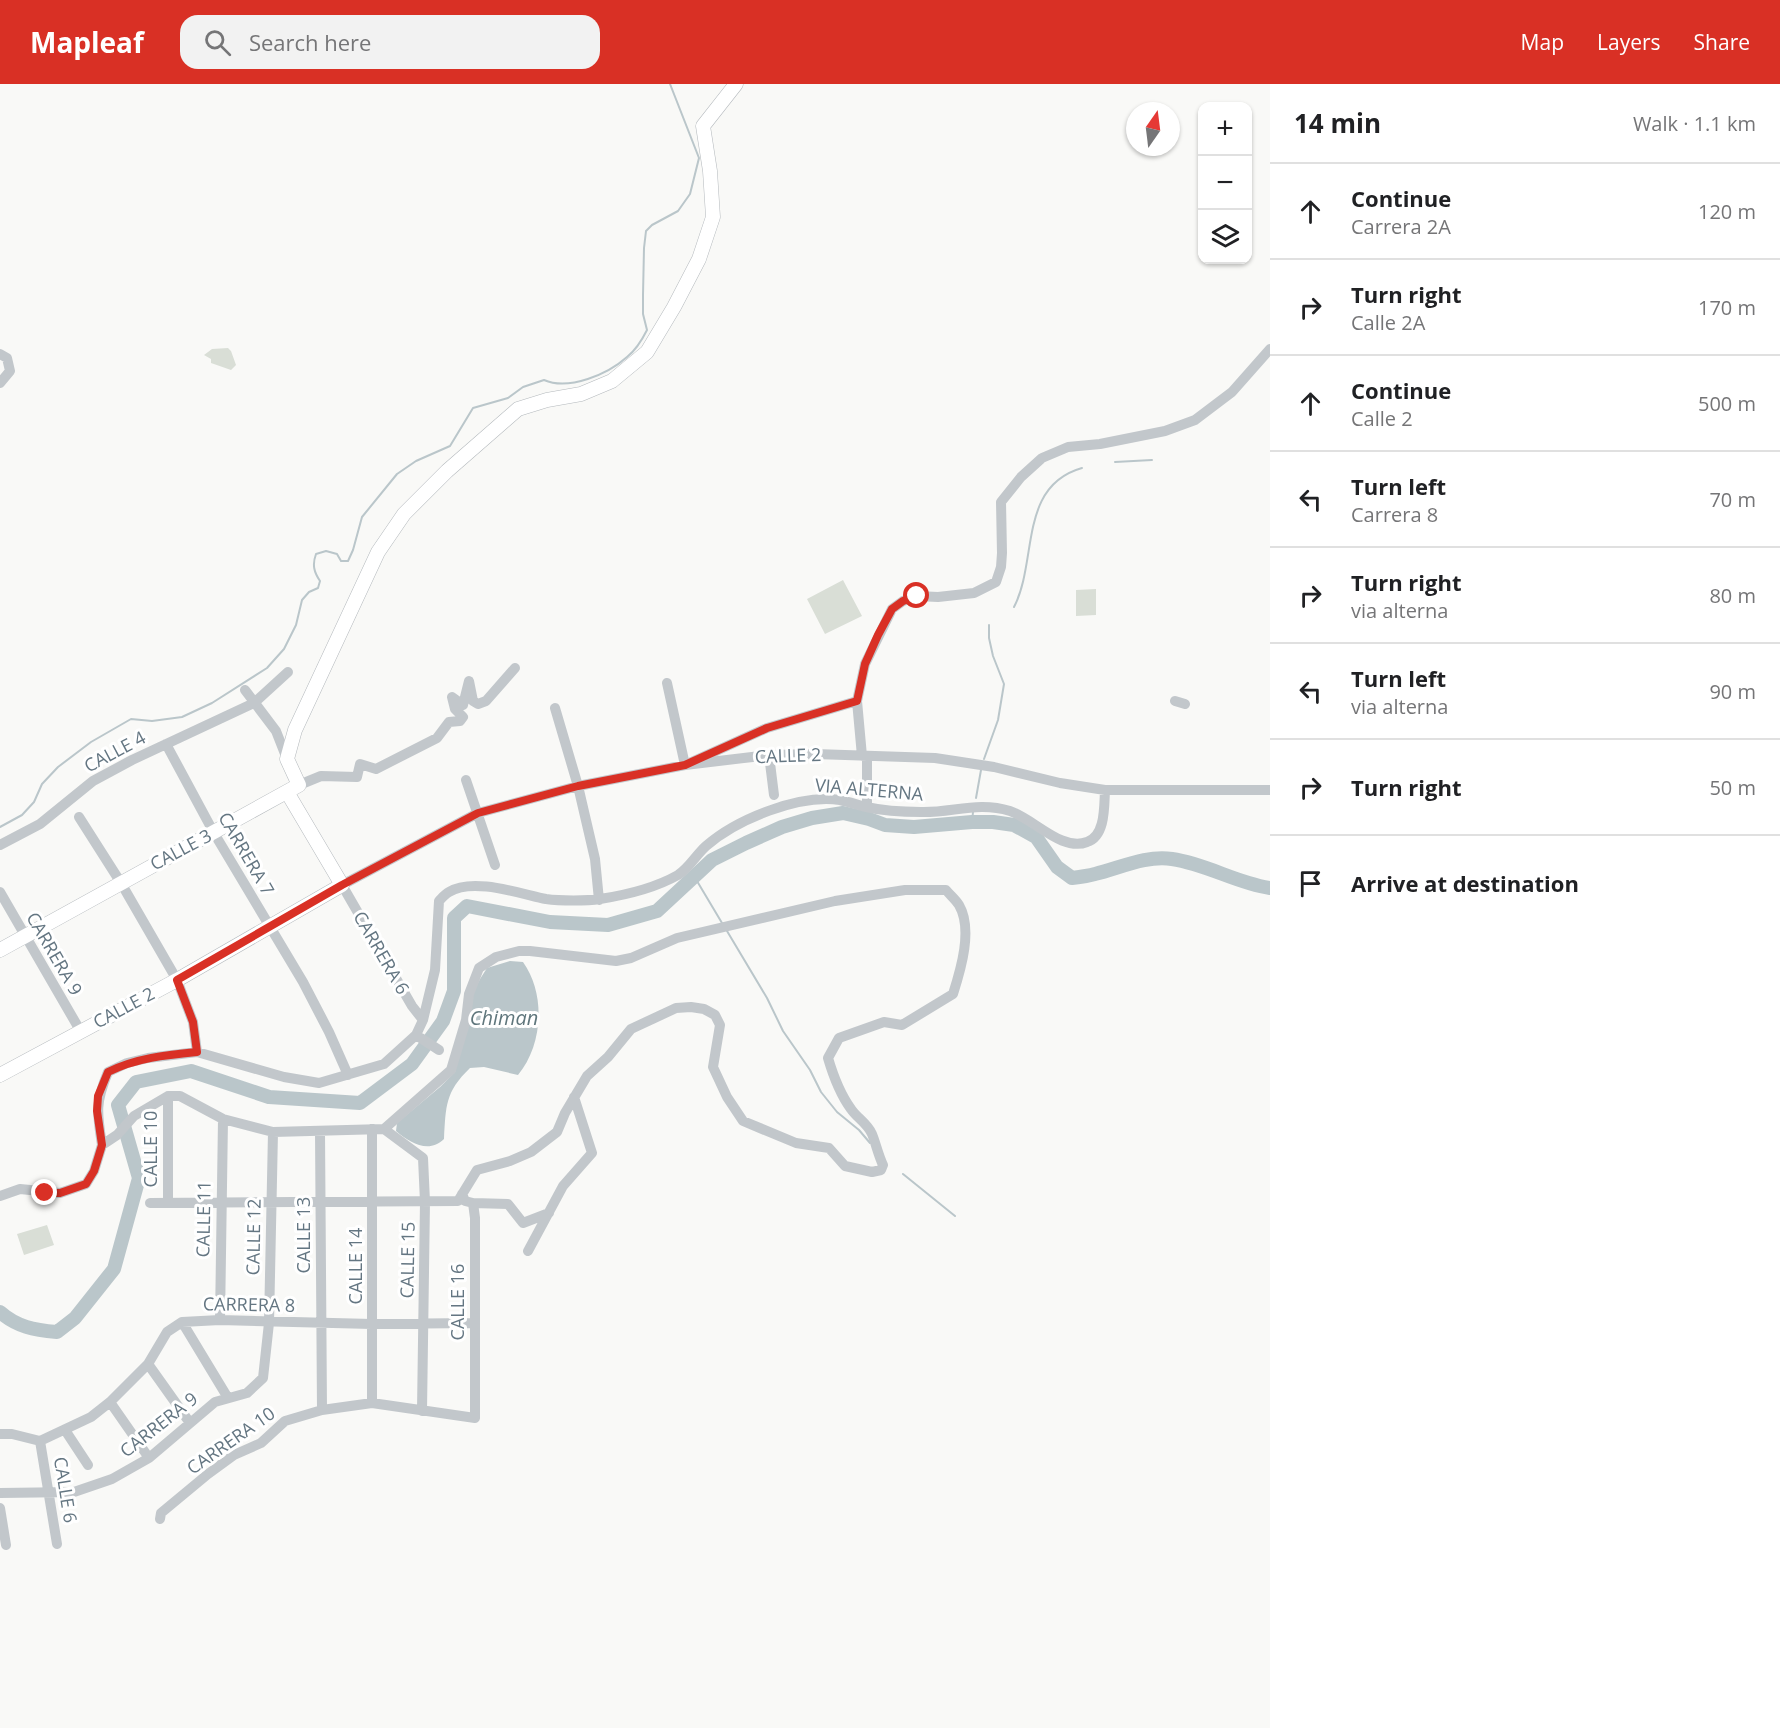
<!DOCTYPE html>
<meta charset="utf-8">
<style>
:root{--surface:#fff;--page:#f2f2f2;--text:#202124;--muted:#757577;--line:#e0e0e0;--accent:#d93025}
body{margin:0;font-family:"Open Sans",sans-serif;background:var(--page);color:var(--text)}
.controls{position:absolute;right:18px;top:18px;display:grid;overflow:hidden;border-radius:12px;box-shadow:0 2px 4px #0004}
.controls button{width:54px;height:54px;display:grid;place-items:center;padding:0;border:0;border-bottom:2px solid var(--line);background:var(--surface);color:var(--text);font:30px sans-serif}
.compass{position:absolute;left:1126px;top:18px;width:54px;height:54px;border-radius:50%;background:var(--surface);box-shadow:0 2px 4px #0004;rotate:14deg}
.stop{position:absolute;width:18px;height:18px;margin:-14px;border:4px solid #d93025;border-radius:50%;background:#fff}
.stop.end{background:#d93025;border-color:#fff;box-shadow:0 2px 6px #0008}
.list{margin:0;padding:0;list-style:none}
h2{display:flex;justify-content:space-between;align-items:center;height:78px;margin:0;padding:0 24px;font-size:26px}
h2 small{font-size:20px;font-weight:400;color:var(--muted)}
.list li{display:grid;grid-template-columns:39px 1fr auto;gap:18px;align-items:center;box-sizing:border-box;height:96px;padding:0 24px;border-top:2px solid var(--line)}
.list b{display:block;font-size:22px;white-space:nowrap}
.list p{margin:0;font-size:20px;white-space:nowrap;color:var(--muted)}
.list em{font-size:20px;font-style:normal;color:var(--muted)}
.icon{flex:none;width:33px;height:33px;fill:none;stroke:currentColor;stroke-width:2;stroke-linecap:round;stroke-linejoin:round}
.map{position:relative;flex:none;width:1270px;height:1644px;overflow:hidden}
header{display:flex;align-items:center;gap:36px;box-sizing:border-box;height:84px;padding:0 30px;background:var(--accent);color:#fff}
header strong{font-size:28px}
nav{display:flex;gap:33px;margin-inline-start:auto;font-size:21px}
.search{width:420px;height:54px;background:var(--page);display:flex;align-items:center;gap:15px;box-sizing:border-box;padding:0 21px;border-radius:18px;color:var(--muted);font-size:22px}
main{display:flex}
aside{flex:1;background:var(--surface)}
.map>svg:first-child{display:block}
.green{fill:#d9ded6}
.water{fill:#bac6ca}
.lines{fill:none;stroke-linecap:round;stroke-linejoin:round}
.stream{stroke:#bac6ca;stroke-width:2}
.river{stroke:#bac6ca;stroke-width:14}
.major-casing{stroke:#b4b9bd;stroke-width:15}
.minor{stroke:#c2c7cb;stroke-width:10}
.major{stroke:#fff;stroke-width:14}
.route{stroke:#d93025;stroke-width:8}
.labels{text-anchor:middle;stroke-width:6;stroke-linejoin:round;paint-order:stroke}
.street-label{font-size:18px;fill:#647682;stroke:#fff}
.water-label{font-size:20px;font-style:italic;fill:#5f767c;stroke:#fff}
</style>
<header>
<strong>Mapleaf</strong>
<div class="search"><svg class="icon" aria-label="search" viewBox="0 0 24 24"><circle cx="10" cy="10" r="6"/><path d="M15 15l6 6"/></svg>Search here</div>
<nav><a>Map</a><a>Layers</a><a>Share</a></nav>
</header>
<main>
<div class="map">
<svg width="1270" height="1644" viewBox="0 0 1270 1644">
<rect width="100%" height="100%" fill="#f9f9f7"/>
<path class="green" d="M228,264L231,267L236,281L231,286L211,279V275L204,271L212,265Z
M843,496L862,532L825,550L807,515Z
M1096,505V531L1076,532V506Z
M47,1141L54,1161L24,1171L17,1150Z"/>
<path class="water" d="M510,877L523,878C546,910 543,961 518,991L484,983L470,984C445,1008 446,1022 444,1055C429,1070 410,1059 396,1047L397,1039L440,1003L455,988L473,908L480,895L487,884Z"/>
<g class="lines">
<path class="stream" d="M1115,378L1152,376
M1014,523C1038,477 1018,402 1082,384
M984,675L998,636L1004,600L993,572L989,554V541
M976,714L981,686
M972,738L973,728
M0,743L22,731L34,718L42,700L58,683L91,658L131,635L152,637L182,633L212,619L267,584L284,565L296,541L302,516L309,508L318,504L320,497C314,488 312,481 316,470L326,467L337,470L341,477H348L353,466L362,433L397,390L416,377L450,362L473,324L508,314L523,303L544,296C569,307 608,290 627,273C636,266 642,256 647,246L643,230V211L644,164L646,147L652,141L678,127L690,110L699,74L670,0
M694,792L722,839
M727,847L767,914L783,947L810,986L821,1008L837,1028L859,1046L870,1059
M903,1090L955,1132"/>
<path class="river" d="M0,1228C17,1243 34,1246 57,1248L75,1234L114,1185L139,1094L118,1021L136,998L191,987L269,1013L360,1019L412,980L443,937L454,907V834L467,822L550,838L608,841L657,827L712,776L746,759L782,743L812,734L843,729L869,735L885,741L914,743L972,738H993L1014,741L1036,753L1057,783L1072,794C1080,793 1088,792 1095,790C1120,784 1146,771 1172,775C1207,780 1236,799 1270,804"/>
<defs>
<path id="major" d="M0,866L299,701L287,675L295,646L378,468L404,430L447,387L518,325L547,316L581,310L612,297L647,268L674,223L699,175L713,133L710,87L703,42L736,0
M0,991L177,896L342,801L287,708"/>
</defs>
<use href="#major" class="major-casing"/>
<path class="minor" d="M0,270L7,274L10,287L0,299
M667,599L685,681L767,644L857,617
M245,606L276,647L287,675
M1175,617L1185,620
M555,624L578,702L595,775L599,816
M166,660L214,749L303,898L329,948L348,991
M769,671L774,711
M862,672L857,617L865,580L892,525L903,517L917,512L938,513L974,509L996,498L1001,483L1002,469L1001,418L1021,393L1042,374L1068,363L1100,360L1165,347L1195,336L1232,308L1270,265
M466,696L495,781
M299,701L321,692L357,693L360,680L376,685L437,654L449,638L460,637L463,633L455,625L452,613L463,621L469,597L473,617L478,620L486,617L515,584
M867,723V672
M79,733L121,799L177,896L193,938L197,968
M0,761L40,740L93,697L132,676L254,619L288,588
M0,808L81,948
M423,936L412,922L342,801L478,729L578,702L685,681L769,671L815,670L935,674L994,683L1060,699L1105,706H1270
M416,951L439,966
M168,1012V1118
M384,1045L423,1074L425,1118L422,1327
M320,1048L322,1326
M102,1061C97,1029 95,1019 108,988L127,979L148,974L197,968L284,993L319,999L384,980L416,951L423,936L435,886L439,817C442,814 445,810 449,808C473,793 521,810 546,815C560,817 587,817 600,815C626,811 655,804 678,791C689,784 696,771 706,762C737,735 799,710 840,716C849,718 858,721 866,723C884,727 903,728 921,728C952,729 978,717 1010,727C1034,735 1062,768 1087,758C1106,752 1104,721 1105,706
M0,1112L20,1105L60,1109L86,1100L94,1087L102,1061L117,1051L134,1032L168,1012H180L223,1035L273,1048L384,1045
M150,1119L458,1117L477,1086L510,1077L531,1068L557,1048L565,1029L587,992L608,973L631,945L676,924L691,923L704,925L715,931L720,941L713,983L727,1013L743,1037L796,1059L829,1064L845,1082L872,1088L881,1086L883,1081C878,1070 876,1060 872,1050C867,1039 857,1034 851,1025C840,1010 833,991 828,974L839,954L884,938L902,941L953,910C961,885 973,845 959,821C956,816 950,811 946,806H905L835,817L677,854L631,874L616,877L530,867H519L496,873L479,884L469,910L466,936L451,986L384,1045
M473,1119L508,1120L523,1139L549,1129
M528,1167L563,1102L592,1069L574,1013
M220,1236L223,1035
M182,1238L228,1314
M148,1280L190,1339
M110,1318L149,1374
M372,1319V1045
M65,1346L88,1381
M0,1350H12L40,1357L91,1333L110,1318L148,1280L167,1248L182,1238L220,1236L372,1240L475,1239
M40,1357L57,1460
M0,1409L74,1408L112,1395L149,1374L215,1318L247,1309L263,1294L269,1239L273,1048
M0,1424L6,1461
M160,1435L161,1429L208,1390L234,1371L261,1359L285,1337L322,1326L372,1319L475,1334V1134L473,1119L465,1117L462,1110"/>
<use href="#major" class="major"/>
</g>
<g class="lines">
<path class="route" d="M45,1109H60L86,1100L94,1087L102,1061L97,1027L98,1012L108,988C136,974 166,971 197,968L193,938L177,896L342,801L478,729L578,702L685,681L767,644L857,617L865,580L878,551L892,525L903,517L917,512"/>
</g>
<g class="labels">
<g class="street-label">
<text transform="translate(115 668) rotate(-28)" y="6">CALLE 4</text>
<text transform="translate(788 672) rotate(-2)" y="6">CALLE 2</text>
<text transform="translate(869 706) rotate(5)" y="6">VIA ALTERNA</text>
<text transform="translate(181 766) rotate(-28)" y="6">CALLE 3</text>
<text transform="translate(246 770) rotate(60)" y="6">CARRERA 7</text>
<text transform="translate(381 869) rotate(60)" y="6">CARRERA 6</text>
<text transform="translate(54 870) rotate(60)" y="6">CARRERA 9</text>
<text transform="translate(124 924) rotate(-28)" y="6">CALLE 2</text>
<text transform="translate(151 1065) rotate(-90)" y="6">CALLE 10</text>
<text transform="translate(204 1135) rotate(-89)" y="6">CALLE 11</text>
<text transform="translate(304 1151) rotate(-90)" y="6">CALLE 13</text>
<text transform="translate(254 1153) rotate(-89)" y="6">CALLE 12</text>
<text transform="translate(408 1176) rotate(-89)" y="6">CALLE 15</text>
<text transform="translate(356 1182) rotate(-90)" y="6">CALLE 14</text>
<text transform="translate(458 1218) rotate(-90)" y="6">CALLE 16</text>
<text transform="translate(249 1221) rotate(1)" y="6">CARRERA 8</text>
<text transform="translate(159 1341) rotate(-38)" y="6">CARRERA 9</text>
<text transform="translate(231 1357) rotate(-35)" y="6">CARRERA 10</text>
<text transform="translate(65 1406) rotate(81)" y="6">CALLE 6</text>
</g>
<g class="water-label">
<text x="504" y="941">Chiman</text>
</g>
</g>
</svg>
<div class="controls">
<button>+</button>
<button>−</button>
<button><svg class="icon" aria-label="layers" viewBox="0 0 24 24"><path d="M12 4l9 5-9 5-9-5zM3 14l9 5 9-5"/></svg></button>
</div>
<svg class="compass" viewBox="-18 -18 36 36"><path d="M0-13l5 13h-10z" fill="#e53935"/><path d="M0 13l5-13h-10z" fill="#757577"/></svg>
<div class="stop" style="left:917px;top:512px"></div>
<div class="stop end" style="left:45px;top:1109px"></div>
</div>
<aside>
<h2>14 min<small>Walk · 1.1 km</small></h2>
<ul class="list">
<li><svg class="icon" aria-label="ahead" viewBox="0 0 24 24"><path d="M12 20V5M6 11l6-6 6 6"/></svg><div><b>Continue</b><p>Carrera 2A</p></div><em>120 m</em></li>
<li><svg class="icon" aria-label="right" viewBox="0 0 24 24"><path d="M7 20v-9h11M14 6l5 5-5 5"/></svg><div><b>Turn right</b><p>Calle 2A</p></div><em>170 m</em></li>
<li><svg class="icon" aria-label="ahead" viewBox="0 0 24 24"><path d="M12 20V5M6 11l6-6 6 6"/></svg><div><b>Continue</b><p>Calle 2</p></div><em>500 m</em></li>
<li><svg class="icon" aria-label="left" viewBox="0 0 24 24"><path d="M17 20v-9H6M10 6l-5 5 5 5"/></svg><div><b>Turn left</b><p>Carrera 8</p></div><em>70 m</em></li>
<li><svg class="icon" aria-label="right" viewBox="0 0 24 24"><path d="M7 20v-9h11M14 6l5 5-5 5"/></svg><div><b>Turn right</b><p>via alterna</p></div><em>80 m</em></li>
<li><svg class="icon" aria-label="left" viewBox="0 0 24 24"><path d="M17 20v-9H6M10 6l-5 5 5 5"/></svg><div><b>Turn left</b><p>via alterna</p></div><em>90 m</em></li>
<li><svg class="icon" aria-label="right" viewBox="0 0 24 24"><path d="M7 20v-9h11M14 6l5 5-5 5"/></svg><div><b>Turn right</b></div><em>50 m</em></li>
<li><svg class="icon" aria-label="arrive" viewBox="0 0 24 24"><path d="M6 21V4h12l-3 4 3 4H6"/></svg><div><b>Arrive at destination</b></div></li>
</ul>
</aside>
</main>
